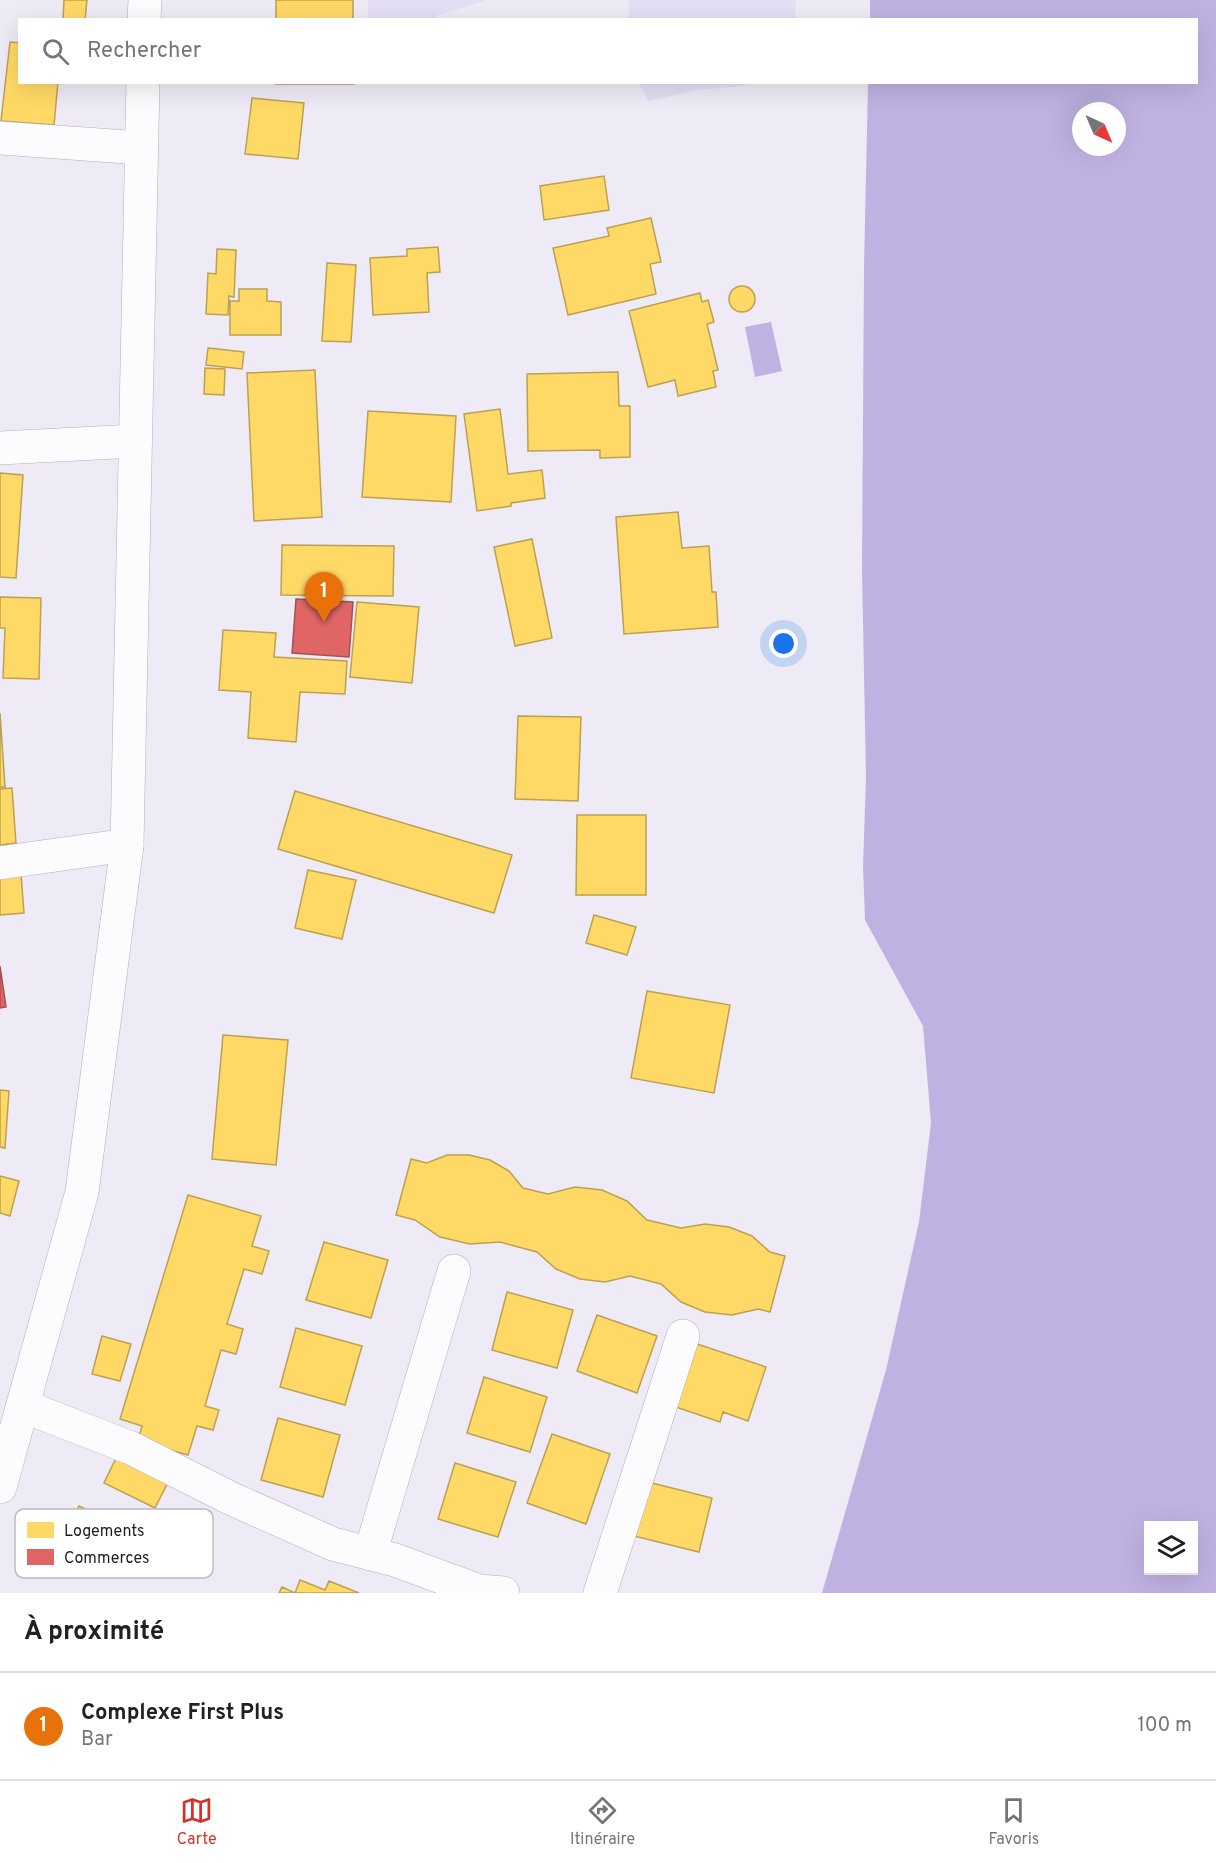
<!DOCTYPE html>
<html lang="fr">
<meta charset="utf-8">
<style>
:root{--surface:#fff;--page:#f6f6f6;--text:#202124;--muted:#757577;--line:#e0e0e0;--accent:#d93025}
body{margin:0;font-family:Overpass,sans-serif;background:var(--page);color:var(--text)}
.controls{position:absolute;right:18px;bottom:18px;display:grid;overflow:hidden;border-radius:0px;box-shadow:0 6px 24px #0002}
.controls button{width:54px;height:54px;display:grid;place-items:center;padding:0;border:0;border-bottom:2px solid var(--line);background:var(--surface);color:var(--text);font:30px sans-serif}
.compass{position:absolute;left:1072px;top:102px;width:54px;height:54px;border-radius:50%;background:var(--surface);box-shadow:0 6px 24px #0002;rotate:136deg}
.you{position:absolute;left:784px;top:644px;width:21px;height:21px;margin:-15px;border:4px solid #fff;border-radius:50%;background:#1a73e8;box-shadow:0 0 0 9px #1a73e833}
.badge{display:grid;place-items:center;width:39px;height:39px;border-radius:50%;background:var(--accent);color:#fff;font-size:20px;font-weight:700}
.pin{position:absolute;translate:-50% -50px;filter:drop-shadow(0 2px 3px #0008)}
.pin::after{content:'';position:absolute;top:32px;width:21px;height:18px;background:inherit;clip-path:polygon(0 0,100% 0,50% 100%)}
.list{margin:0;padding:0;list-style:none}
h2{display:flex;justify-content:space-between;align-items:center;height:78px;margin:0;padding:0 24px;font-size:26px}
h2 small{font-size:20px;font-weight:400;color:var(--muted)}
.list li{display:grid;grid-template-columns:39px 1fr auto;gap:18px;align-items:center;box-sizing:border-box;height:108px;padding:0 24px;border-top:2px solid var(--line)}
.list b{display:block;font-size:22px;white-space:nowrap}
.list p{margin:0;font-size:20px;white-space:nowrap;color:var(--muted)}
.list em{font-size:20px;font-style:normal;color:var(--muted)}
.icon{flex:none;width:33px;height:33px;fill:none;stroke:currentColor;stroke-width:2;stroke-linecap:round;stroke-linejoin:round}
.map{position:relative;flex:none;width:1216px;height:1593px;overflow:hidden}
.search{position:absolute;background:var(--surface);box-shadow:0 6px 24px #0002;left:18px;right:18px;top:18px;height:66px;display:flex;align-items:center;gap:15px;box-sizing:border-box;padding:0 21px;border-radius:0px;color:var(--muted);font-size:22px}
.sheet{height:186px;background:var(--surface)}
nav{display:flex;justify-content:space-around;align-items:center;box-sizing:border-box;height:84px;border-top:2px solid var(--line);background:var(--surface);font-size:16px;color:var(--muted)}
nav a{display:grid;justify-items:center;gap:3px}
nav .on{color:var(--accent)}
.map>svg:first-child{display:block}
.green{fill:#e4def6}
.water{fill:#bfb2e3;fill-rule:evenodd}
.homes{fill:#ffd966;stroke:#bca053;stroke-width:1.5}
.shops{fill:#e06666;stroke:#a65053;stroke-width:1.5}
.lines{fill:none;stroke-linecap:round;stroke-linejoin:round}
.minor-casing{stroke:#b2afba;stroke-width:34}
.major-casing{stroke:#b2afba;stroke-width:34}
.minor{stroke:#fcfcfe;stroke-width:33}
.major{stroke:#fcfcfe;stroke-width:33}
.key{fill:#fff;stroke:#bcbbbe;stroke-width:1.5}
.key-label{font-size:16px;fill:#1e1c27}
</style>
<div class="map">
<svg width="1216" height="1593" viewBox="0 0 1216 1593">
<rect width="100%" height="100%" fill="#eeebf6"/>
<path class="green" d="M368,0H487L438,15L433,19L368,20Z
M629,0H796L795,19H629Z
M639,83H750L741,86L697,90L648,101Z"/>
<path class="water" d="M870,0H1216V1593H822L886,1370L919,1222L931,1123L923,1026L865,920L863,867L866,777L862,569L864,268L868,83L1196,82V20L870,19ZM1081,111H1117V147H1081ZM1148,1526H1194V1570H1148Z
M771,322L782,371L755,377L745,327Z"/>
<path class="homes" d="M64,0H87L85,20H63Z
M276,0H353V20H276Z
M10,42L20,43V82H58L54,125L1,121Z
M275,82H353V84H275Z
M252,98L304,103L298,159L245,154Z
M604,176L609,210L544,220L540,186Z
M651,218L661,262L650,264L656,294L568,315L553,248L609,236L607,228Z
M438,247L440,272L427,273L429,312L373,315L370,258L407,256V249Z
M217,249L236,250L234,297L229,296L228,315L206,314L208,273L216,274Z
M327,263L356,265L351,342L322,341Z
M729 299a13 13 0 1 1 26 0a13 13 0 1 1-26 0Z
M239,289H267V301L281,302V335H230V301H239Z
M700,293L702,302L708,300L714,322L707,324L718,370L713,371L716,387L678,396L675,380L648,387L629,311Z
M208,348L244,352L242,369L206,365Z
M205,368L225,369L224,395L204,394Z
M315,370L322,517L254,521L247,373Z
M618,372L619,406H630V457L600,458V450L528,451L527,374Z
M500,409L508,474L542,470L545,498L511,503V506L477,511L464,414Z
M368,411L456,416L451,502L362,497Z
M0,473L23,475L16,578L0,577Z
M678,512L682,548L709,546L712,592H716L718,627L624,634L616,517Z
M532,539L552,638L515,646L494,547Z
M282,545L394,546L393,596L281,595Z
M0,597L41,598L39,679L3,678L5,628H0Z
M357,602L419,607L412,683L350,677Z
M223,630L276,633L274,657L347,661L345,694L300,692L296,742L248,738L251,692L219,690Z
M0,713L5,787H0Z
M518,716L581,717L578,801L515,799Z
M12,788L16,843L0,845V789Z
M295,791L512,855L494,913L278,849Z
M577,815H646V895H576Z
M308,870L356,880L342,939L295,928Z
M21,874L24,913L0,915V876Z
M594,915L636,927L627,955L586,943Z
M647,991L730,1005L714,1093L631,1078Z
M223,1035L288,1040L276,1165L212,1159Z
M0,1090L9,1091L5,1148L0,1147Z
M447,1155H469L490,1160L509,1171L523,1188L548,1194L575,1187L602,1190L627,1201L647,1220L681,1228L705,1224L729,1227L752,1236L770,1252L785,1256L770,1312L758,1309L732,1315L705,1312L681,1302L661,1284L630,1276L605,1282L580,1279L556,1269L537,1252L500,1242L470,1244L440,1237L415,1220L396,1215L411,1159L427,1163Z
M0,1176L19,1181L10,1216L0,1213Z
M188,1195L261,1216L252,1246L269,1251L262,1274L244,1269L227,1324L243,1329L236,1354L221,1350L205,1406L219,1410L213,1430L197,1426L188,1455L138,1441L142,1426L120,1419Z
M324,1242L388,1260L371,1318L306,1300Z
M507,1292L573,1310L557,1368L492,1350Z
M597,1315L657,1336L637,1393L577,1371Z
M296,1328L362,1346L345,1405L280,1387Z
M102,1336L131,1344L120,1381L92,1374Z
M694,1343L766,1367L748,1421L723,1412L720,1422L673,1406Z
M484,1377L547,1397L530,1452L467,1433Z
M278,1418L340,1435L323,1497L261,1480Z
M552,1434L610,1454L586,1524L527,1503Z
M118,1454L169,1480L155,1508L104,1483Z
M455,1463L516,1482L498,1537L438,1519Z
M648,1482L712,1498L699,1552L634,1536Z
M79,1506L105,1519L89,1550L63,1538Z
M300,1580L325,1590L329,1581L359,1593H279L282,1587L295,1593Z"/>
<path class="shops" d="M296,599L353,602L349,657L292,653Z
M0,966L6,1007L0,1008Z"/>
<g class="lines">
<defs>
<path id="minor" d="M0,138L141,148
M0,448L135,441
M0,863L127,845
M23,1406L131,1448L230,1498L333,1544L395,1560L479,1591L503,1593
M370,1554L454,1271
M600,1593L683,1336"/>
<path id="major" d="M144,20L145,0
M0,1487L82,1192L127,845L143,82"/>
</defs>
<use href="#minor" class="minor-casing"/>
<use href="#major" class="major-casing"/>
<use href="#minor" class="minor"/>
<use href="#major" class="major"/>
</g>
<rect x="15" y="1509" width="198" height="69" rx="9" class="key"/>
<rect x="27" y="1522" width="27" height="16" fill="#ffd966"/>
<rect x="27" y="1549" width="27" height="16" fill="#e06666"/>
<g class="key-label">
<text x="64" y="1536">Logements</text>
<text x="64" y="1563">Commerces</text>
</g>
</svg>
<div class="controls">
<button><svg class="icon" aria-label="layers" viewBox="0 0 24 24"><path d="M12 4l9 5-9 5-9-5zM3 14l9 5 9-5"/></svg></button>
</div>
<svg class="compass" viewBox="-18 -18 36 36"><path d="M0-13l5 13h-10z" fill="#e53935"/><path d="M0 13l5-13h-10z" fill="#757577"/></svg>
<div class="you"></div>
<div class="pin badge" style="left:324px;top:622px;background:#e8710a">1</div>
<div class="search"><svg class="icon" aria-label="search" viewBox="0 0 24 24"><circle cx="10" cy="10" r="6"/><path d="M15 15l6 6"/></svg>Rechercher</div>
</div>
<section class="sheet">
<h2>À proximité<small></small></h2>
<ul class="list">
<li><span class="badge" style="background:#e8710a">1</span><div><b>Complexe First Plus</b><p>Bar</p></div><em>100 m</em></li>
</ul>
</section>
<nav>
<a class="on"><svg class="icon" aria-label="map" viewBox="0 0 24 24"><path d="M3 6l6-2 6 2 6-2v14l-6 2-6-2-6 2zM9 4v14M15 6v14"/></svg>Carte</a>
<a><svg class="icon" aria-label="directions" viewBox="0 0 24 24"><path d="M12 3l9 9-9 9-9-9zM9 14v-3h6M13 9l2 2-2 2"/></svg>Itinéraire</a>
<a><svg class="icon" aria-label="saved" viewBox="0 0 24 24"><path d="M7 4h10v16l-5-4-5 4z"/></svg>Favoris</a>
</nav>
